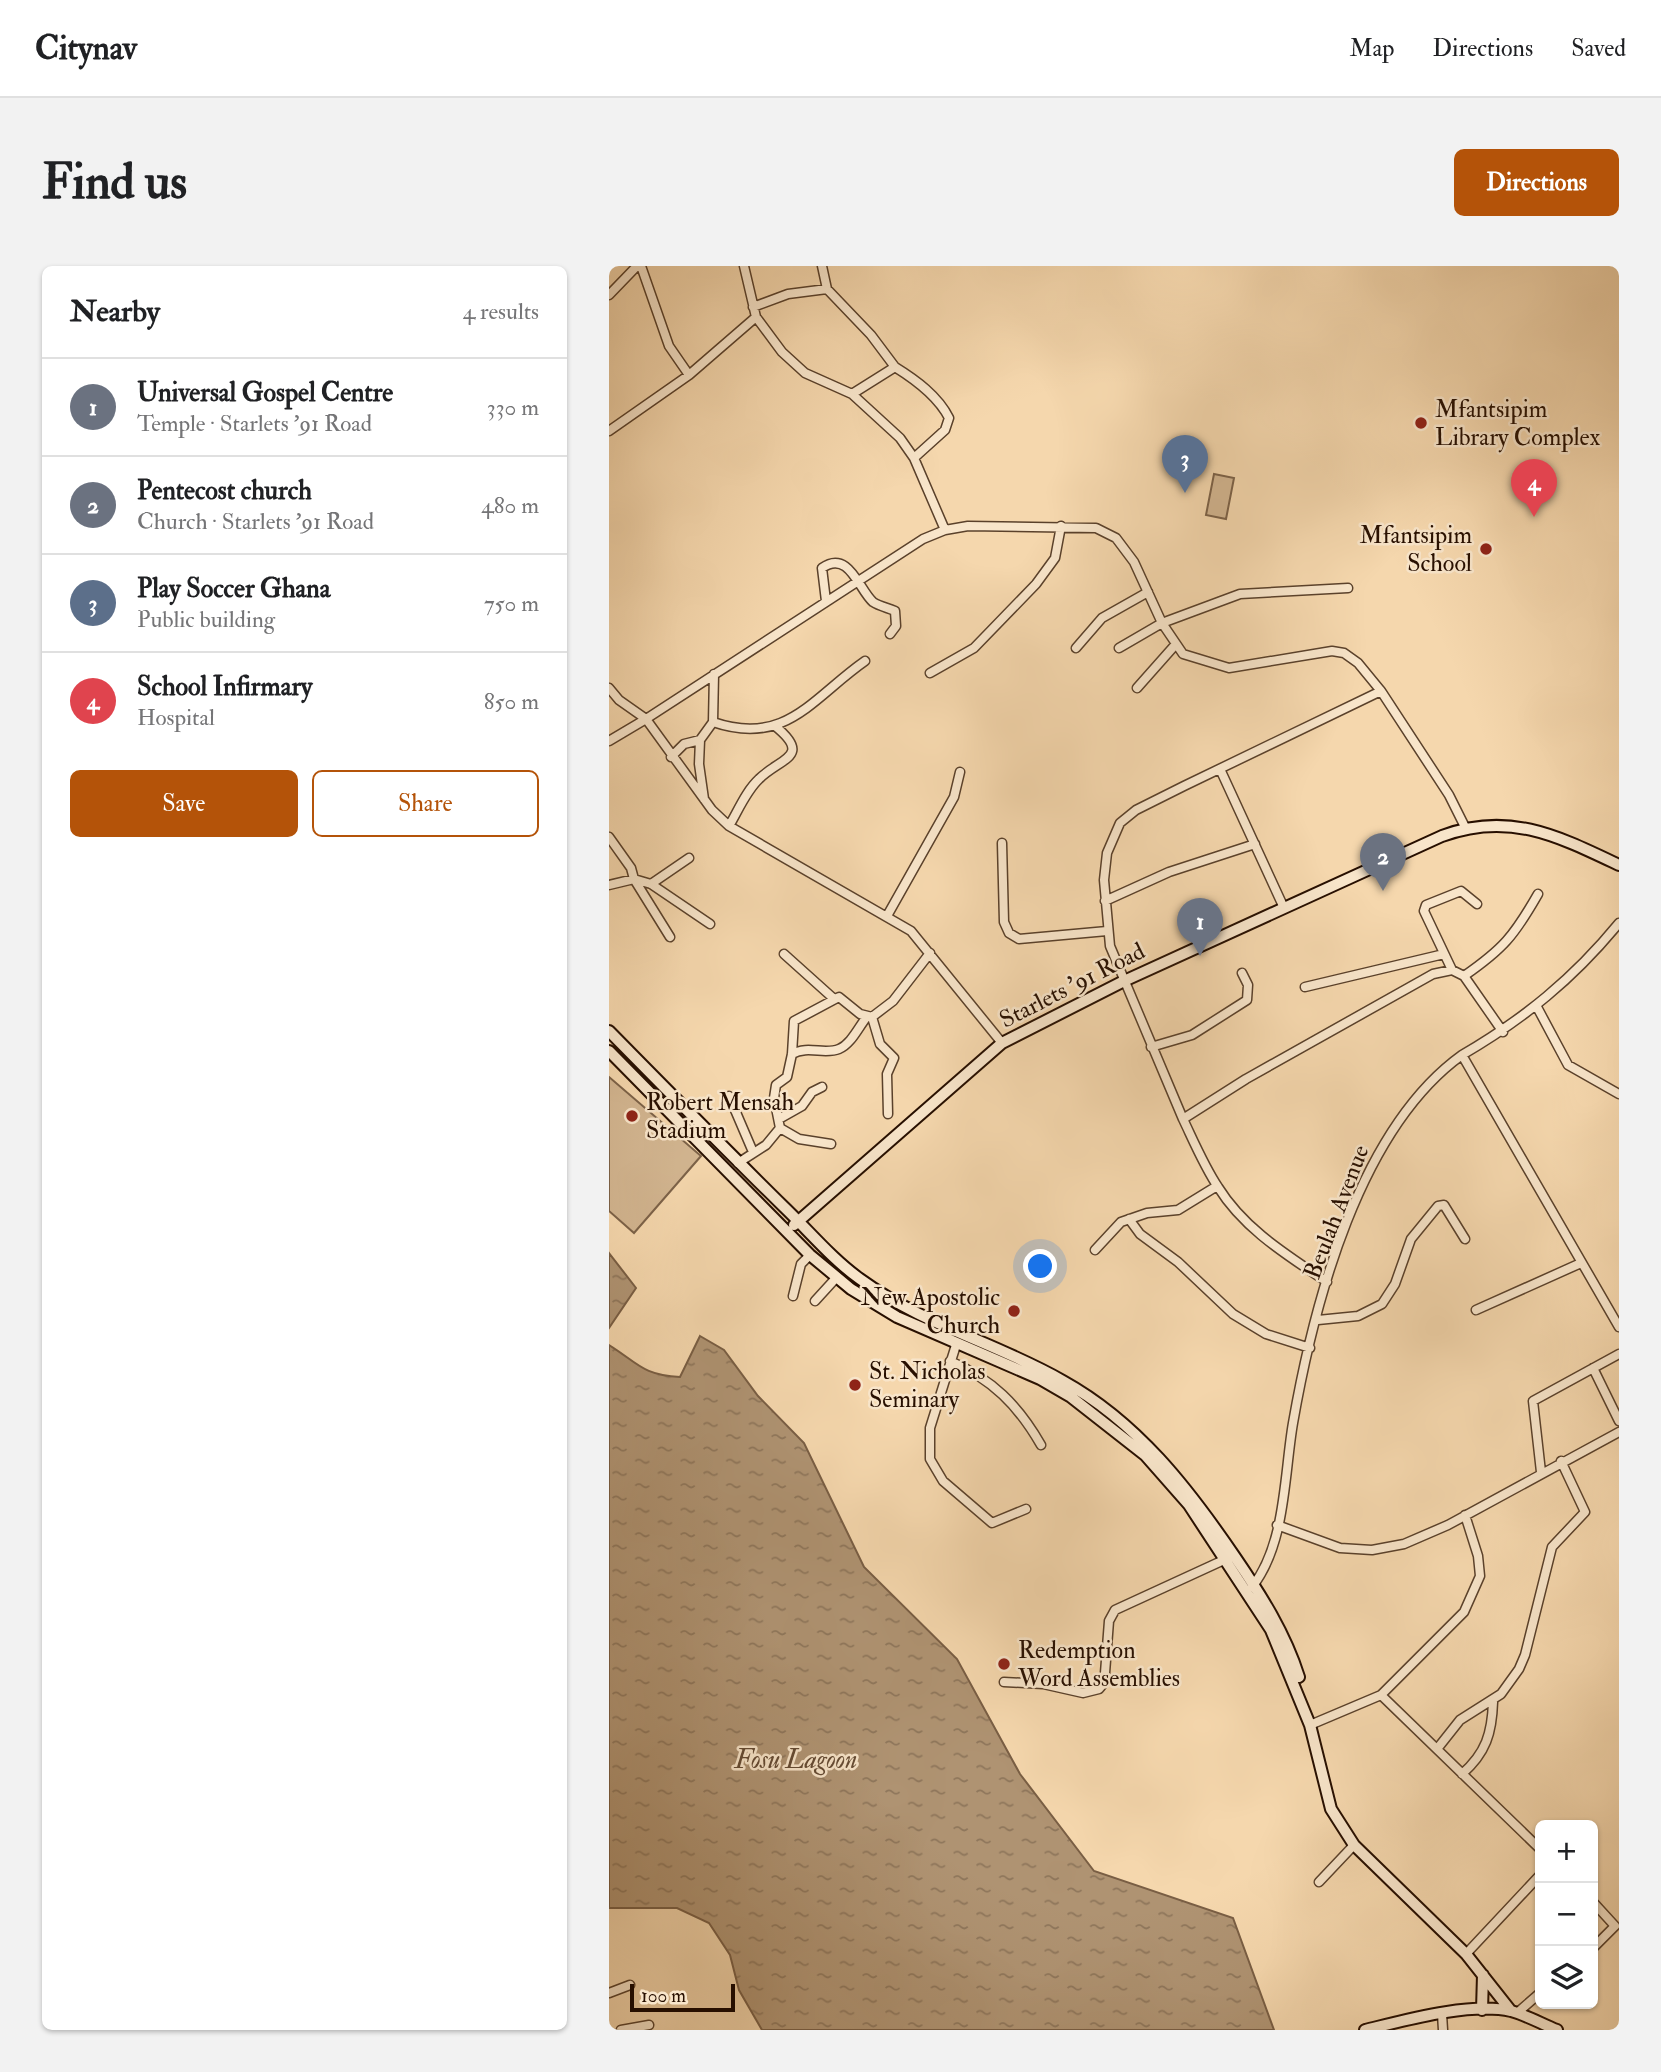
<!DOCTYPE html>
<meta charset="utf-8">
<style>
:root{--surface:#fff;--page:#f2f2f2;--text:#202124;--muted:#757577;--line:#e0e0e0;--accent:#b45309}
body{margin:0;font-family:"IM FELL Double Pica",serif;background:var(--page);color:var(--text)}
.controls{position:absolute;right:21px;bottom:21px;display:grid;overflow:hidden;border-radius:10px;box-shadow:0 2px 5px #0004}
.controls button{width:63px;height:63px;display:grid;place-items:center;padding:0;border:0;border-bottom:2px solid var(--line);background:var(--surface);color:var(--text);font:35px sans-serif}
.scale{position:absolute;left:21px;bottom:18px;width:105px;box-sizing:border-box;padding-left:7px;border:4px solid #270f00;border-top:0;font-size:19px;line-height:24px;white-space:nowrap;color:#270f00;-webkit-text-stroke:5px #f8e5ca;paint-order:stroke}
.you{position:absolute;left:432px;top:1001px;width:24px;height:24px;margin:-18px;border:5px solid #fff;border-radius:50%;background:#1a73e8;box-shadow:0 0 0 10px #1a73e833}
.badge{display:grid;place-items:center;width:46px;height:46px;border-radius:50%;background:var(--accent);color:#fff;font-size:23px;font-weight:700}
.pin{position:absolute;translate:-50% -58px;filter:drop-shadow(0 2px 4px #0008)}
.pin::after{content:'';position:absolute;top:37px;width:24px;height:21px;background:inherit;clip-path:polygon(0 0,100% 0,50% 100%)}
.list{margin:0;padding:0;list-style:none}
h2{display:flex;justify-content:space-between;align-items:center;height:91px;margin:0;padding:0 28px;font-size:30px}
h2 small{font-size:23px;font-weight:400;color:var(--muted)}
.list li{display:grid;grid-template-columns:46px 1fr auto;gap:21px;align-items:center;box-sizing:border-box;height:98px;padding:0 28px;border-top:2px solid var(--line)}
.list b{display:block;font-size:26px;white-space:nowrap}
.list p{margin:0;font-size:23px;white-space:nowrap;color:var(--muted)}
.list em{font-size:23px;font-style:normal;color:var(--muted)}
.actions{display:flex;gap:14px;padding:21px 28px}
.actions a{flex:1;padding:16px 0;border:2px solid var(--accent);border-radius:10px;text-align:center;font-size:24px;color:var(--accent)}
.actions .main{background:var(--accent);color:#fff}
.icon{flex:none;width:38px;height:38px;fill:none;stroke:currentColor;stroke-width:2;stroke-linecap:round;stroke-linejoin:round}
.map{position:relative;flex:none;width:1010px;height:1764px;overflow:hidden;border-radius:10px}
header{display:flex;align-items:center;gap:42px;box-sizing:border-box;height:98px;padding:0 35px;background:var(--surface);border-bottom:2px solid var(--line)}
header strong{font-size:33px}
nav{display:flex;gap:38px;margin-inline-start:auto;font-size:24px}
.intro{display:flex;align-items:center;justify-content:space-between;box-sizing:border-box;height:168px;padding:0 42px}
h1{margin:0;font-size:49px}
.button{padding:18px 32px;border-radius:10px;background:var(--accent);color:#fff;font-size:24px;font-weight:700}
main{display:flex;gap:42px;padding:0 42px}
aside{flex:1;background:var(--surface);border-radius:10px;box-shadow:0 2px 5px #0004}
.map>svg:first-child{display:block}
.green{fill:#d2b590;stroke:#7c6248;stroke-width:2}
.water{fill:url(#water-ripples);stroke:#795e44;stroke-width:2}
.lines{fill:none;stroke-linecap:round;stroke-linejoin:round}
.street-casing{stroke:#5a412b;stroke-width:11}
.secondary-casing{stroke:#270f00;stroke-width:14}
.street{stroke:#f8e5ca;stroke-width:8}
.secondary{stroke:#f8e5ca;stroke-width:10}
.poi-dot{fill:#8f2418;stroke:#f8e5ca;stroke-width:2.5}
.labels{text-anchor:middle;stroke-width:5;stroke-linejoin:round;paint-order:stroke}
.poi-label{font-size:24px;fill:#270f00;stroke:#f8e5ca;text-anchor:start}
.street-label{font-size:24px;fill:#270f00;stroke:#f8e5ca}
.water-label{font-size:26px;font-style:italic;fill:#644a33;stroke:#f8e5ca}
</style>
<header>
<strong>Citynav</strong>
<nav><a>Map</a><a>Directions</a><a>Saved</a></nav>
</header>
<div class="intro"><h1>Find us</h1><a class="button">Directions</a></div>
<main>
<aside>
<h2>Nearby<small>4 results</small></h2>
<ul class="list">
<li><span class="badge" style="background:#6b7280">1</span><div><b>Universal Gospel Centre</b><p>Temple · Starlets '91 Road</p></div><em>330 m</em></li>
<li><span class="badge" style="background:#6b7280">2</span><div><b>Pentecost church</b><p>Church · Starlets '91 Road</p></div><em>480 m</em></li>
<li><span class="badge" style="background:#5c6f8a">3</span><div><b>Play Soccer Ghana</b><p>Public building</p></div><em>750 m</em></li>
<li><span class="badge" style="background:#e0444e">4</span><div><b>School Infirmary</b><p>Hospital</p></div><em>850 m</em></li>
</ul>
<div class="actions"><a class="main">Save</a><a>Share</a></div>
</aside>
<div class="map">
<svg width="1010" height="1764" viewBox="0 0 1010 1764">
<defs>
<pattern id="water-ripples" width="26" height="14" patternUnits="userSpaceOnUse" patternTransform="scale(1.75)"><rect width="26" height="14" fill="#af9372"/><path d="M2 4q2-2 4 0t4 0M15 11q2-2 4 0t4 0" fill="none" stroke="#8e765b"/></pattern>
</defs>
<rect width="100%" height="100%" fill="#f5d7ad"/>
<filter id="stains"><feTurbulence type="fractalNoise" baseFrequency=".00286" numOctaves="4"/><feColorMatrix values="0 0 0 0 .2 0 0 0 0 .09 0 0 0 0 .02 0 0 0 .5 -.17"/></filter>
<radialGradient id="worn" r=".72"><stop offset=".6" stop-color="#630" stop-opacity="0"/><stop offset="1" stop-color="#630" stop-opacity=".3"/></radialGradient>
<path class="green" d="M605,208L625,212L617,253L597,249Z
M0,811L92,890L25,967L0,945Z"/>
<path class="water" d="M0,987L27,1022L0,1062Z
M91,1070L115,1084L149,1130L195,1177L255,1301L348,1393L411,1508L485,1605L624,1652L665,1764H153L130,1724L121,1689L100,1657L68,1642H0V1079C29,1097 33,1109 71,1111Z"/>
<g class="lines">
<defs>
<path id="street" d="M32,0L60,80L80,109
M135,0L147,51L173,86L196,107L243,128L291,172L305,192L336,264
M213,0L218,23
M0,29L28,0
M144,41L179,28L218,23L262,69L286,101
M243,128L286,101C307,114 329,130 340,152L336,164L305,192
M0,165L80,109L147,51
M217,335L213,302C240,283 250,324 264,336C270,340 279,342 286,345L287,360L281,368
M467,382L493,352L539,326
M510,382L553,357L631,328L739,322
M321,407L365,382L427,318L446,292L452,260
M0,422L10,434L37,453L0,475
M528,422L567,378
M104,456C177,481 203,432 256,395
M91,474L90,498L95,533
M62,491L75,478L91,474L104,456L105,408
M611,503L675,642
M120,560C129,545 137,525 150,513C171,492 204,491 166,460
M0,571L22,602L25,613L42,618L101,658
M393,577L395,656L400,667L410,673L498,665
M42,618L80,592
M0,619L25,613L61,671
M496,635L560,606L646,578
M278,650L345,531L351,506
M175,688L224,732
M843,704L815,645L817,639L852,625L868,638
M855,710C894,683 905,670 929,628
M696,721L835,688
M928,741L959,799L1010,828
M263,751L271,778L285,792L278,808L279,848
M393,777L302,665L120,560L103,544L37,453L314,273L336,264L359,260L487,262L507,272L525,296L553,357L574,388L620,402L723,385L735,387L749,397L772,425L840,529L856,561
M542,781L583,769L638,734L639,719L633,707
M183,788C199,779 215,789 230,783C242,778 249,762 257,752
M853,789C915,753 965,712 1010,657
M120,830L144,886
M170,853L193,840L203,826L213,821
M574,853L501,680L495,614L498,587L511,557L527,544L575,520L772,425
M171,862L190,873L222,878
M129,897L157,879L171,862L165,832L167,819L178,811L183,788L185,755L230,731L251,748L263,751L284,735L321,687
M520,953L531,968L569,996L624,1048L657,1068L701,1082
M486,984L512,956L538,947L569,944L608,920
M718,1016C678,989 635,963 609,921C595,900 585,876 574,853L637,813L824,708L843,704L855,710L894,766
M184,1030L192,998L201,989
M206,1035L227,1012
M867,1044L972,997
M709,1054L749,1050L773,1038L786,1018L802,973L829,940L835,939L856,973
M347,1079L321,1162V1193L334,1215L383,1257L417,1243
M341,1095C383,1113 409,1139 432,1179
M984,1102L1010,1155
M932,1206L924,1135L1010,1088
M668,1259L731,1282L763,1284L795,1278L839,1259L1010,1166
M643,1321C677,1278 675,1209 684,1157C705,1037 750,863 853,789L1010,1061
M395,1416L434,1418L474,1427L490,1423L495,1417L496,1407L500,1355L506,1344L617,1293
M772,1429L931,1583
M701,1459L772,1429L855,1346L871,1310L869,1290L856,1249
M828,1483L851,1454L892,1428L910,1403L916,1389L943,1281L976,1246L952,1195
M853,1508C877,1487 883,1467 884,1436
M710,1616L745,1579
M984,1636L1006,1660L984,1682
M857,1688L931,1609
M0,1727L21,1719
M908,1747L931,1727
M833,1748L834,1764
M12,1764L40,1759"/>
<path id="secondary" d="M0,765C58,824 116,883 175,941C200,965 223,993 251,1013C314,1059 388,1077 454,1115C528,1156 579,1222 626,1291C652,1329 676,1367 690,1411
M0,785L201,989L242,1023L288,1051L431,1113L462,1131L536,1189L580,1239L662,1364L701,1459L722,1543L745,1579L857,1688L902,1745
M185,959L393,777L515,715L833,570C900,545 949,570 1010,599
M873,1744L874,1709
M756,1764C797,1754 861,1736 902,1745C917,1749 933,1758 948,1764"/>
</defs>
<use href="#street" class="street-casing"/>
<use href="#secondary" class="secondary-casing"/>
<use href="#street" class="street"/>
<use href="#secondary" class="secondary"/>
</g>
<g class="poi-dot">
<circle cx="812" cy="157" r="7"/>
<circle cx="877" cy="283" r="7"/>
<circle cx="23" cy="850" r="7"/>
<circle cx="405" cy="1045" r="7"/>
<circle cx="246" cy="1119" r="7"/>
<circle cx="395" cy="1398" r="7"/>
</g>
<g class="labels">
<g class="poi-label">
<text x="826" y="151">Mfantsipim<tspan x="826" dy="28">Library Complex</tspan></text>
<text x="863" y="277" text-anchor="end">Mfantsipim<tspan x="863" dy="28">School</tspan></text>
<text x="37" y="844">Robert Mensah<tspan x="37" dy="28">Stadium</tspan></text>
<text x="391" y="1039" text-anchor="end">New Apostolic<tspan x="391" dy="28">Church</tspan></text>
<text x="260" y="1113">St. Nicholas<tspan x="260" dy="28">Seminary</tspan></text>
<text x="409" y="1392">Redemption<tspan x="409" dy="28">Word Assemblies</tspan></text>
</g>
<g class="street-label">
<text transform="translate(463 719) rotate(-27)" y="8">Starlets '91 Road</text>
<text transform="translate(727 946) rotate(-69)" y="8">Beulah Avenue</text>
</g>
<g class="water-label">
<text x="187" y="1502">Fosu Lagoon</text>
</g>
</g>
<rect width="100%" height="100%" filter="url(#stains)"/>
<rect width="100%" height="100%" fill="url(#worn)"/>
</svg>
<div class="controls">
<button>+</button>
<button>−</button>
<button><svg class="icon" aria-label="layers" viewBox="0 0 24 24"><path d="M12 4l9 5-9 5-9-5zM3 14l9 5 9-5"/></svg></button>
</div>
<div class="scale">100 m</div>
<div class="you"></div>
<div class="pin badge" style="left:591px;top:690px;background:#6b7280">1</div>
<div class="pin badge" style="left:774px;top:625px;background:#6b7280">2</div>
<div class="pin badge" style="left:576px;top:227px;background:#5c6f8a">3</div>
<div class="pin badge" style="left:925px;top:251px;background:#e0444e">4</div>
</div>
</main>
